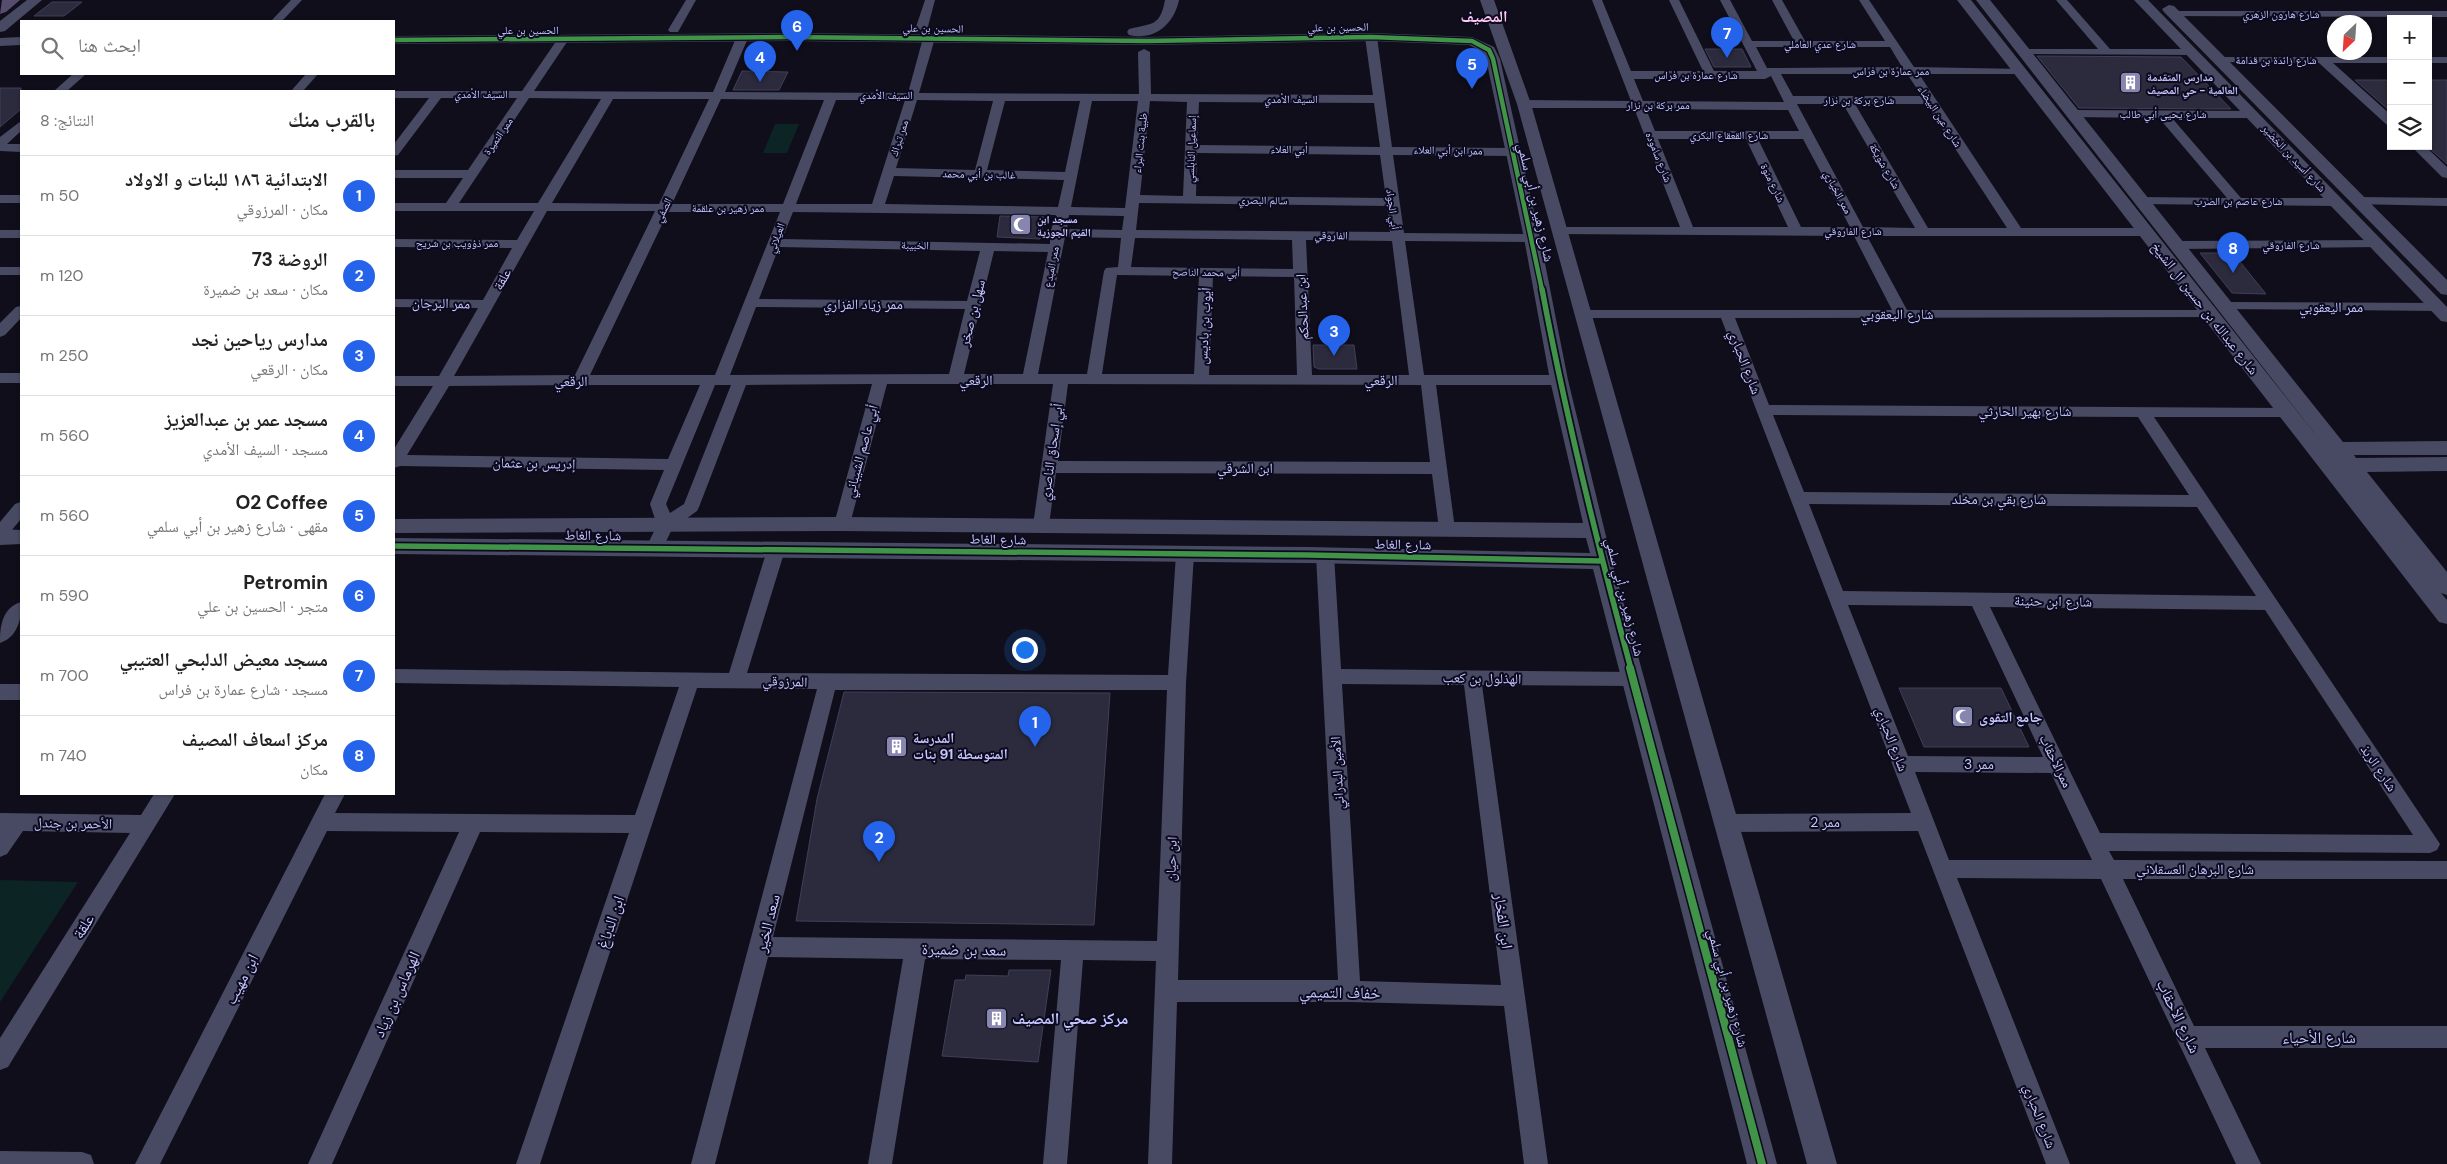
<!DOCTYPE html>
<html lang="ar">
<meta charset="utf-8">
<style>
:root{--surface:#fff;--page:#f2f2f2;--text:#222;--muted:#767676;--line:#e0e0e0;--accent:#2563eb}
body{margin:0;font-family:"DM Sans","Noto Naskh Arabic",sans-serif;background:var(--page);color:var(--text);direction:rtl}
.controls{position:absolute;right:15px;top:15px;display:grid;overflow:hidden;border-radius:0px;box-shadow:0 1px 4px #0004}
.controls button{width:45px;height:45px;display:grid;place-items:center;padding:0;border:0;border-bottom:1px solid var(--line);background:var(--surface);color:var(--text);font:25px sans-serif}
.compass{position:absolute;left:2327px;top:15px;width:45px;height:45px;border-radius:50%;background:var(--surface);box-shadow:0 1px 4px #0004;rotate:205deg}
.you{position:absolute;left:1024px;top:649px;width:18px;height:18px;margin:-12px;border:4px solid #fff;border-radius:50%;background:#1a73e8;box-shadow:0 0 0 8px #1a73e833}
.badge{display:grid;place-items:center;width:32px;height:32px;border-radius:50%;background:var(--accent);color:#fff;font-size:16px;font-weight:700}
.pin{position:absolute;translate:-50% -41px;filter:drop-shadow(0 1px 2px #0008)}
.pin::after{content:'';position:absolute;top:26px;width:18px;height:15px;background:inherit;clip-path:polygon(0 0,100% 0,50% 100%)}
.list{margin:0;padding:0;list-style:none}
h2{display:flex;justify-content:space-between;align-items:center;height:65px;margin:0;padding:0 20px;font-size:21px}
h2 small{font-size:16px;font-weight:400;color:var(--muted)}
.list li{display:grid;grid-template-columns:32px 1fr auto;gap:15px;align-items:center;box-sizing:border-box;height:80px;padding:0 20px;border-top:1px solid var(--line)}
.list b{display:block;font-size:19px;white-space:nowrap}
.list p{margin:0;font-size:16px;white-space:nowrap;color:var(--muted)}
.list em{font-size:16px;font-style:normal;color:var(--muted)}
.icon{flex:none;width:28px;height:28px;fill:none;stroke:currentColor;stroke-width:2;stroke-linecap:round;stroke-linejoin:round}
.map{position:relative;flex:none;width:2447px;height:1164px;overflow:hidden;direction:ltr}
.search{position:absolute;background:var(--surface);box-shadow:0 1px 4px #0004;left:20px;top:20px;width:375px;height:55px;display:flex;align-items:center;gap:12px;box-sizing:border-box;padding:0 18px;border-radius:0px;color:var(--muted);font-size:19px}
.panel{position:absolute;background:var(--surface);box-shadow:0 1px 4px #0004;left:20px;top:90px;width:375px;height:705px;border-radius:0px;direction:rtl}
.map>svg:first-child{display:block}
.green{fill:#0c2423}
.building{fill:#2c2b3d;stroke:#413f58}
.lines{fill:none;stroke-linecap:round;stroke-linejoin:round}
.minor{fill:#484a63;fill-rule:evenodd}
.tertiary{fill:#484a63;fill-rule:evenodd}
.primary{fill:#564d6e;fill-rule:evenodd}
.cycleway-far2-casing{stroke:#0b0a1e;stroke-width:7}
.cycleway-far1-casing{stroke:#0b0a1e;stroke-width:9}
.cycleway-casing{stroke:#0b0a1e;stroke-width:11}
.cycleway-far2{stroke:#419447;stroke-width:4.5}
.cycleway-far1{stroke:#419447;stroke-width:5.5}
.cycleway{stroke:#419447;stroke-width:8}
.labels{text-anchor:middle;stroke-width:4;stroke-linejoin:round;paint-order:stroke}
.far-street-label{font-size:11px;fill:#c7c6ff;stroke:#0b0a1e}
.far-poi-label{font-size:11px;font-weight:bold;fill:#c7c6ff;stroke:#0b0a1e;text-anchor:start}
.street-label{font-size:14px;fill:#c7c6ff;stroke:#0b0a1e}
.poi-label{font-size:14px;font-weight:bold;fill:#c7c6ff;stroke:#0b0a1e;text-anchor:start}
.far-district-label{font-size:16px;font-weight:bold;fill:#ffc8f1;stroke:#0b0a1e}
.near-street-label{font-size:16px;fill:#c7c6ff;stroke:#0b0a1e}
.near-poi-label{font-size:16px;font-weight:bold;fill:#c7c6ff;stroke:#0b0a1e;text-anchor:start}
</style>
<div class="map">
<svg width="2447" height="1164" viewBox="0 0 2447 1164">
<rect width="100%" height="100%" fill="#0f0e1a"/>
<path class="green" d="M775,124H799L787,153H763Z
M0,880L78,882L0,1002Z"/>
<path class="building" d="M52,2H82L64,16H34Z
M1705,49H1742L1751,67H1714Z
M2037,56L2181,57L2231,109L2079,108Z
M742,71L788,72L779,90H733Z
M2355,80H2391V112Z
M2428,80H2447V164L2428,147Z
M0,88H21V109L0,127Z
M1000,216L1044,217L1040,239L997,237Z
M2200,253H2233L2266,294L2232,293Z
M1313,345H1354L1357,369H1319L1314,367Z
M1899,688H2001L2029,747H1924Z
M844,692L1110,693L1094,925L796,921L817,799Z
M1009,970H1051L1038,1062L942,1056L955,980H965L966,975L1008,976Z"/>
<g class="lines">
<path class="minor" d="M291,0H302L282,21H271Z
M686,0H696L678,32H670L668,30Z
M925,0H935L927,30L921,33L915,30Z
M1592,0H1602L1631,71H1703L1669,0H1679L1714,71H1757L1720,0H1730L1752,41H1794L1772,0H1782L1805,41H1885L1859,0H1869L1914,67L2023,69L2025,71L2019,74H1919L2021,228H2146L2153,232L2146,236H1867L1907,310H2210L2217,314L2215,317L1735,318L1769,405L2292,408L2295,412L2292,416L2287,417H2154L2440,844L2437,850L2430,853L2109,851L2114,860L2447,861V879H2123L2194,1026H2447V1048H2205L2261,1164H2236L2101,879L1957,878L2070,1164H2046L1918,831L1726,832L1719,829L1716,823L1719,817L1726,814L1911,813L1721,318H1583L1576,314L1583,310H1892L1854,236L1555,234L1553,231L1555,228L1560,227H1680L1634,108H1524L1518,104L1524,100L1631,101ZM1756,47H1890L1902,67L1767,68ZM1781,74H1907L1922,96H1793ZM1771,76L1784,102L1643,101L1634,79H1765ZM1797,104H1843L1915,228L1863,227ZM1855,104H1926L2007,228H1928ZM1646,109L1788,110L1799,131H1655ZM1658,139H1746L1788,227H1693ZM1758,139H1803L1850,227H1801ZM1773,415L2138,417L2189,495L1804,492ZM1809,504L2197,507L2256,596L1843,591ZM1848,605L1972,606L2043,757L1908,756ZM1990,607L2265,610L2413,835L2100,833ZM1915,772L2051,773L2092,860H1949Z
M2056,0H2067L2110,49H2191L2197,52L2191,55L2020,54L2018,52L2024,49H2098Z
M2174,11H2447V17L2170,16L2169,14Z
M1371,34L1377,37L1392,147L1512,148L1518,152L1512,156L1393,155L1404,233L1532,234L1539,238L1532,242L1405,241L1424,375H1559L1564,376L1567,380L1564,384L1559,385H1436L1455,529L1453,533L1447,535L1441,533L1439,529L1432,474L1056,473L1049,525L1047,529L1041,531L1035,529L1033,525L1053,384H887L850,524L848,528L842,530L836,528L834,524L872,384L746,385L699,507L697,511L672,529L661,552L655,554L649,552L646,548L657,525L650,504L664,470L400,466L394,468V449L433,386H394V376H439L478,308L394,307V299L483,300L512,248L394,247V239L517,240L534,211H394V203H446L463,178H394V170H468L517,98H441L398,155L394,156V144L429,98H394V91H391H522L559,37L563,36L569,39L534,91L713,92L736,38L742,35L748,38L725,92L908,93L923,38L929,35L935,38L919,93L1139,94L1138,52L1144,49L1150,52L1151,94L1373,95L1365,37ZM529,98L601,99L538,203H459ZM613,99H709L659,204L552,203ZM721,99L824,100L783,204H672ZM836,100H905L872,204H796ZM917,100L993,101L975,170L896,168ZM1005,101H1080L1065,172L987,170ZM1092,101H1138L1125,208L1071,207ZM1150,101L1187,102L1183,196L1140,195ZM1199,102L1374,103L1380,147L1197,145ZM1197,153L1380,155L1386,198L1196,196ZM894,176L1064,180L1058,207L885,204ZM1139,203L1387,206L1390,232L1136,230ZM547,211H655L575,375L454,376ZM668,212H780L715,375H590ZM793,212L1056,215L1050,233V244L782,239ZM1069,215L1124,216L1122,230L1067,229ZM1065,237L1121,238L1118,267L1106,268L1104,271L1087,374H1038ZM1135,238L1292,240L1293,269L1131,267ZM1306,240L1392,241L1409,375H1312ZM779,247L980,251L967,301L759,299ZM994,251L1048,252L1023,374H964ZM1117,275L1199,276L1194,374H1102ZM1213,276L1294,277L1297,375H1209ZM756,307L965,309L949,374L730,375ZM1068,384L1421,385L1430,462L1058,461ZM577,385H700L668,459L407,455L449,386ZM715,385H731L684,504L670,513L666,504Z
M2222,57H2391V63H2333L2391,115V126L2387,125L2319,63L2218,62L2216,60Z
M2428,57H2447V63H2428Z
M73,74H86L67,91H54Z
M306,74H318L303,91H291Z
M2073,110L2256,111L2258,114L2256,117L2252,118H2172L2241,198H2335L2342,202L2335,206L2136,204L2134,201L2141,197L2227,198L2159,118L2069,117L2067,114L2069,111Z
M21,121V131L7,144H21V152L0,151V137Z
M2411,146H2425L2447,167V178L2442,177Z
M0,195H21V203H0Z
M2359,197L2447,198V206L2354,204L2352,201Z
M0,230H21V238H0Z
M2375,240L2382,244L2380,247L2176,249L2169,245L2176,241Z
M0,267H21V275H0Z
M2225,302L2438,303L2445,307L2438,311L2220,309L2218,306L2220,303Z
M21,306V318L5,335L0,337V323L16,307Z
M0,373H21V383H0Z
M21,502V519L6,537L0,539V522L15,504Z
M776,544L782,546L785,550L747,673L1168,675L1176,554L1179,550L1185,548L1191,550L1194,554L1186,683L1178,980H1338L1316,555L1319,550L1325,549L1331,550L1334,555L1341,669L1633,672L1640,674L1642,679L1640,684L1633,686L1482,685L1548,1164H1524L1504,1006L1350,1002H1177L1172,1164H1148L1156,961L1083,960L1067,1164H1043L1061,960L925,959L892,1164H868L903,959L768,957L715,1164H691L817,689L697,688L540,1164H516L629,833L480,832L332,1164H308L459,832L327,831L160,1164H135L325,794H345L335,813L635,815L679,687L394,683V669L729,673L767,550L770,546ZM1342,684L1464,685L1501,985L1360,981ZM835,690H1167L1157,941L773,937Z
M21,602C22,618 18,637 0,643C0,626 2,608 21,602Z
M0,684H21V700H0Z
M154,794H175L8,1067L0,1070V1038L130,833L23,831L7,854L0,857V813L141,815Z
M0,1151L82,1152L91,1155L94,1164H0Z"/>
<path class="tertiary" d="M27,0H42L5,31L0,32V21Z
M1165,0H1179C1174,24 1155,41 1129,35L1127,32L1129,29C1152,23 1160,27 1165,0Z
M1480,0H1494L1531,104L1837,1164H1807L1517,104Z
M1957,0H1971L2323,444L1976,0H1990L2343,442L2447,441V455H2354L2356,458L2447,457V471L2367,472L2447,572V595L2441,593L2447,600V624L2439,622Z
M2134,0H2148L2447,307V322L2441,321Z
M2169,5L2174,6L2447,280V295L2441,294L2164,12L2162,9Z
M787,33L1147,37L1371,33L1472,37L1494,47L1500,59L1540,238L1568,380L1612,561L1777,1164H1747L1593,569L1308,563L394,554V538L1308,547L1590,553L1586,538L842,531L394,533V519L842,517L1583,523L1550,380L1524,238L1486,59L1483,52L1469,45L1371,41L1147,45L787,41L394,44V36Z
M21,37V45L0,46V38Z
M0,529L21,530V544L0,545Z"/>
<path class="primary" d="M2,0H20L6,12L0,14Z"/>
<defs>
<path id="cycleway-far2" d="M394,40L787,37L1147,41L1371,37L1472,41L1489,50L1493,59L1542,290"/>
<path id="cycleway-far1" d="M1542,289C1566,417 1597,543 1631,669
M394,546L1308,555L1602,561"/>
<path id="cycleway" d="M1630,668L1762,1164"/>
</defs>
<use href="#cycleway-far2" class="cycleway-far2-casing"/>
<use href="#cycleway-far1" class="cycleway-far1-casing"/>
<use href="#cycleway" class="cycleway-casing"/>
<use href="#cycleway-far2" class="cycleway-far2"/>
<use href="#cycleway-far1" class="cycleway-far1"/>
<use href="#cycleway" class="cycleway"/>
</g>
<defs>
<symbol id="building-square" viewBox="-11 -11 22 22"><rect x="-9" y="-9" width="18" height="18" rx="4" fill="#8786af" stroke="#0b0a1e"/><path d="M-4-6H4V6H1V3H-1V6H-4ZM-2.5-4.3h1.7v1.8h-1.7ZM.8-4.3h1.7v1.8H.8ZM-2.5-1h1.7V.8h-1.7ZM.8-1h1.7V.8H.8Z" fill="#fff"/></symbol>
<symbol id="mosque-square" viewBox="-11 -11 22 22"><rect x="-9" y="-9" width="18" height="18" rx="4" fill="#8786af" stroke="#0b0a1e"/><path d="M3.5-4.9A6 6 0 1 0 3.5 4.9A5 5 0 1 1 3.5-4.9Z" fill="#fff"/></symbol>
</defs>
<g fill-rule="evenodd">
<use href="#building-square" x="2118" y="70" width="25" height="25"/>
<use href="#mosque-square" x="1008" y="212" width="25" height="25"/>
<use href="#mosque-square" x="1950" y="704" width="25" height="25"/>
<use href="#building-square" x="884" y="734" width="25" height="25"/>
<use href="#building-square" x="984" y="1006" width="25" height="25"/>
</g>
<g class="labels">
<g class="far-street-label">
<text x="2281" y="18">شارع هارون الزهري</text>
<text transform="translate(1338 27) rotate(-1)" y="4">الحسين بن علي</text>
<text transform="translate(933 28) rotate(1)" y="4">الحسين بن علي</text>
<text x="528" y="34">الحسين بن علي</text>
<text x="1820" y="48">شارع عدي العاملي</text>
<text x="2276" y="64">شارع زائدة بن قدامة</text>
<text x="1891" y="75">ممر عمارة بن فراس</text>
<text x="1696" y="79">شارع عمارة بن فراس</text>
<text x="481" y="98">السيف الأمدي</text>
<text x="886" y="99">السيف الأمدي</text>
<text x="1291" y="103">السيف الأمدي</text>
<text x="1859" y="104">شارع بركة بن نزار</text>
<text x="1658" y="109">ممر بركة بن نزار</text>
<text x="2163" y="118">شارع يحيى أبي طالب</text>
<text transform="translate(1940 116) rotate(57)" y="4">شارع عين البيضاء</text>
<text x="1729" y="139">شارع القعقاع البكري</text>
<text transform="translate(498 136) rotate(-55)" y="4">ممر النميرة</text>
<text transform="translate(899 138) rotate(-72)" y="4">ممر تبراك</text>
<text transform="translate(1140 143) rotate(-84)" y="4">ظبية بنت البراء</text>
<text transform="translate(1191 149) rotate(-88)" y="4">إسماعيل النابلسي</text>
<text x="1289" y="153">أبي العلاء</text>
<text transform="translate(1448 150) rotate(1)" y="4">ممر ابن أبي العلاء</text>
<text transform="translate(1659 157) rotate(68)" y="4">شارع ساموده</text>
<text transform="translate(2294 158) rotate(47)" y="4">شارع أسيد بن الخضير</text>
<text transform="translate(1885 166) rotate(60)" y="4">شارع شويكة</text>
<text transform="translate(979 174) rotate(1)" y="4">غالب بن أبي محمد</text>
<text transform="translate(1773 183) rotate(64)" y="4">شارع منوة</text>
<text transform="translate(1838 192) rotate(62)" y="4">ممر الخياري</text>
<text transform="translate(1263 200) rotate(1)" y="4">سالم البصري</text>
<text x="2238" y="205">شارع عاصم بن الضرب</text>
<text x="728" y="212">ممر زهير بن علقمة</text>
<text transform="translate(1393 209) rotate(82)" y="4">أبي الجواد</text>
<text transform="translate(663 210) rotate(-64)" y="4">الصفي</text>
<text x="1853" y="235">شارع الفاروقي</text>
<text transform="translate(1331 235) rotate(1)" y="4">الفاروقي</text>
<text transform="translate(776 238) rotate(-70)" y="4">العيلاني</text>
<text x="457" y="247">ممر ذؤويب بن شريح</text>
<text transform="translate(915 245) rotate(1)" y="4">الخبيبة</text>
<text x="2291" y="249">شارع الفاروقي</text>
<text transform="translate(1051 267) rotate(-79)" y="4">ممر المبدع</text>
<text transform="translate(1206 272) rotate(1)" y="4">أبي محمد الناصح</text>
</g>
<g class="far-poi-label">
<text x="2147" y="81">مدارس المتقدمة<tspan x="2147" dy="13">العالمية - حي المصيف</tspan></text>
<text x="1037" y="223">مسجد ابن<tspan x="1037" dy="13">القيم الجوزية</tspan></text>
</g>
<g class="street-label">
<text transform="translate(1536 202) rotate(77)" y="5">شارع زهير بن أبي سلمي</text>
<text transform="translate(502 279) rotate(-61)" y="5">علقة</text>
<text transform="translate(441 303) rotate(1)" y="5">ممر البرجان</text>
<text x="863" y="309">ممر زياد الفزاري</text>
<text transform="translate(1302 307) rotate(-93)" y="5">ابن عبدالحكم</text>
<text x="2331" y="312">ممر اليعقوبي</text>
<text transform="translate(2205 308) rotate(52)" y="5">شارع عبدالله بن حسين ال الشيخ</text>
<text transform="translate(972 313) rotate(-76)" y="5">سهل بن صخر</text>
<text x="1897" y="319">شارع اليعقوبي</text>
<text transform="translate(1204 326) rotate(-87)" y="5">أيوب بن باديس</text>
<text transform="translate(1745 362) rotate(69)" y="5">شارع الحباري</text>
<text x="976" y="385">الرقعي</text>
<text x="1381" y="385">الرقعي</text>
<text x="571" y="386">الرقعي</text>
<text x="2025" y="416">شارع بهير الحارثي</text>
<text transform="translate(861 451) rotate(-75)" y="5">أبي عاصم الشيباني</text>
<text transform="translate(1051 452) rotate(-82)" y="5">أبي إسحاق الناصري</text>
<text transform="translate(534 463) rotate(1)" y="5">إدريس بن عثمان</text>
<text x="1245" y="473">ابن الشرقي</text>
<text x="1999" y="504">شارع بقي بن مخلد</text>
<text transform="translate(593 535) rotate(1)" y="5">شارع الغاط</text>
<text transform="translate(998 539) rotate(1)" y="5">شارع الغاط</text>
<text transform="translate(1403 544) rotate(1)" y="5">شارع الغاط</text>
<text transform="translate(1625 597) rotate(76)" y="5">شارع زهير بن أبي سلمي</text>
<text transform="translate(2053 601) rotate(1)" y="5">شارع ابن حنينة</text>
<text transform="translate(1482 678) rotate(1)" y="5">الهذلول بن كعب</text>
<text transform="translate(785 681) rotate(2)" y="5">المرزوقي</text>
<text transform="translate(1892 739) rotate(69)" y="5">شارع الحباري</text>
<text transform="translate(2056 761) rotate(64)" y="5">ممرالأحقاب</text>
<text x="1979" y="769">ممر 3</text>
<text transform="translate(2379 768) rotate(56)" y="5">شارع الربذ</text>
<text transform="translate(1337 773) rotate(-93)" y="5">الأمين البدراني</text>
<text x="1825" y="827">ممر 2</text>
<text transform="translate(73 823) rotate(1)" y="5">الأحمر بن جندل</text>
<text transform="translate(1171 859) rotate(-88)" y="5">ابن حيان</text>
<text x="2195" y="874">شارع البرهان العسقلاني</text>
<text transform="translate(1728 988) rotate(75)" y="5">شارع زهير بن أبي سلمي</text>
<text transform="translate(2040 1116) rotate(69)" y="5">شارع الحباري</text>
</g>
<g class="poi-label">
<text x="1979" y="722">جامع التقوى</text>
<text x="913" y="743">المدرسة<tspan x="913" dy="16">المتوسطة 91 بنات</tspan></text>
</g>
<g class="far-district-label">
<text x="1484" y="22">المصيف</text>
</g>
<g class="near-street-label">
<text transform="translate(1504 921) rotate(82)" y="6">ابن الفخار</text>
<text transform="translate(610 922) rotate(-71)" y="6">ابن الدباغ</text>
<text transform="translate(767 923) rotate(-76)" y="6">سعد الخير</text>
<text transform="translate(83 926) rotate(-58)" y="6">علقة</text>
<text transform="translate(964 949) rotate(1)" y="6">سعد بن ضميرة</text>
<text transform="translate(241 979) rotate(-63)" y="6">ابن مهيب</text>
<text transform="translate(1340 992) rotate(1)" y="6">خفاف التميمي</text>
<text transform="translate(396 994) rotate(-66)" y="6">الهرماس بن زياد</text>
<text transform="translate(2179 1016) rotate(64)" y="6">شارع الأحقاب</text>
<text x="2319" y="1043">شارع الأحياء</text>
</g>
<g class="near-poi-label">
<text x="1012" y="1024">مركز صحي المصيف</text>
</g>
</g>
</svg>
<div class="controls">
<button>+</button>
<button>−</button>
<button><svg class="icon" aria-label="layers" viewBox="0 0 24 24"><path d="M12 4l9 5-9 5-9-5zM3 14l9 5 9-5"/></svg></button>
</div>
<svg class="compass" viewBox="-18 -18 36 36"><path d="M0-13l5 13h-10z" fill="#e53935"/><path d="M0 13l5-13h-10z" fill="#767676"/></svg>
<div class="you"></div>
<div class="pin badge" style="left:1035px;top:747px">1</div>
<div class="pin badge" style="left:879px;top:862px">2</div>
<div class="pin badge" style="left:1334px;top:356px">3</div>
<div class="pin badge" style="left:760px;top:82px">4</div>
<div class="pin badge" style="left:1472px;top:89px">5</div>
<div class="pin badge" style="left:797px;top:51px">6</div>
<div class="pin badge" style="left:1727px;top:58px">7</div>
<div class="pin badge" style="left:2233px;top:273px">8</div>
<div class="search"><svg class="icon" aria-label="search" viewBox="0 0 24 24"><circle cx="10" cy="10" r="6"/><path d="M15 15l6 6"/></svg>ابحث هنا</div>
<section class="panel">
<h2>بالقرب منك<small>النتائج: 8</small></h2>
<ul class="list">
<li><span class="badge">1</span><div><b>الابتدائية ١٨٦ للبنات و الاولاد</b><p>مكان · المرزوقي</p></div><em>50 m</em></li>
<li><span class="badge">2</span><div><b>الروضة 73</b><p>مكان · سعد بن ضميرة</p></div><em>120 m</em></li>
<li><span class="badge">3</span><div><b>مدارس رياحين نجد</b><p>مكان · الرقعي</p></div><em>250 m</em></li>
<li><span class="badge">4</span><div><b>مسجد عمر بن عبدالعزيز</b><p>مسجد · السيف الأمدي</p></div><em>560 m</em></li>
<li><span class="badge">5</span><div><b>O2 Coffee</b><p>مقهى · شارع زهير بن أبي سلمي</p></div><em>560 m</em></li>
<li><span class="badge">6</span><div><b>Petromin</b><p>متجر · الحسين بن علي</p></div><em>590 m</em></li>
<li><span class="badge">7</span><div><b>مسجد معيض الدلبحي العتيبي</b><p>مسجد · شارع عمارة بن فراس</p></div><em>700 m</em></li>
<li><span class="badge">8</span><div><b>مركز اسعاف المصيف</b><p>مكان</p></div><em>740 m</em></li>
</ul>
</section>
</div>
